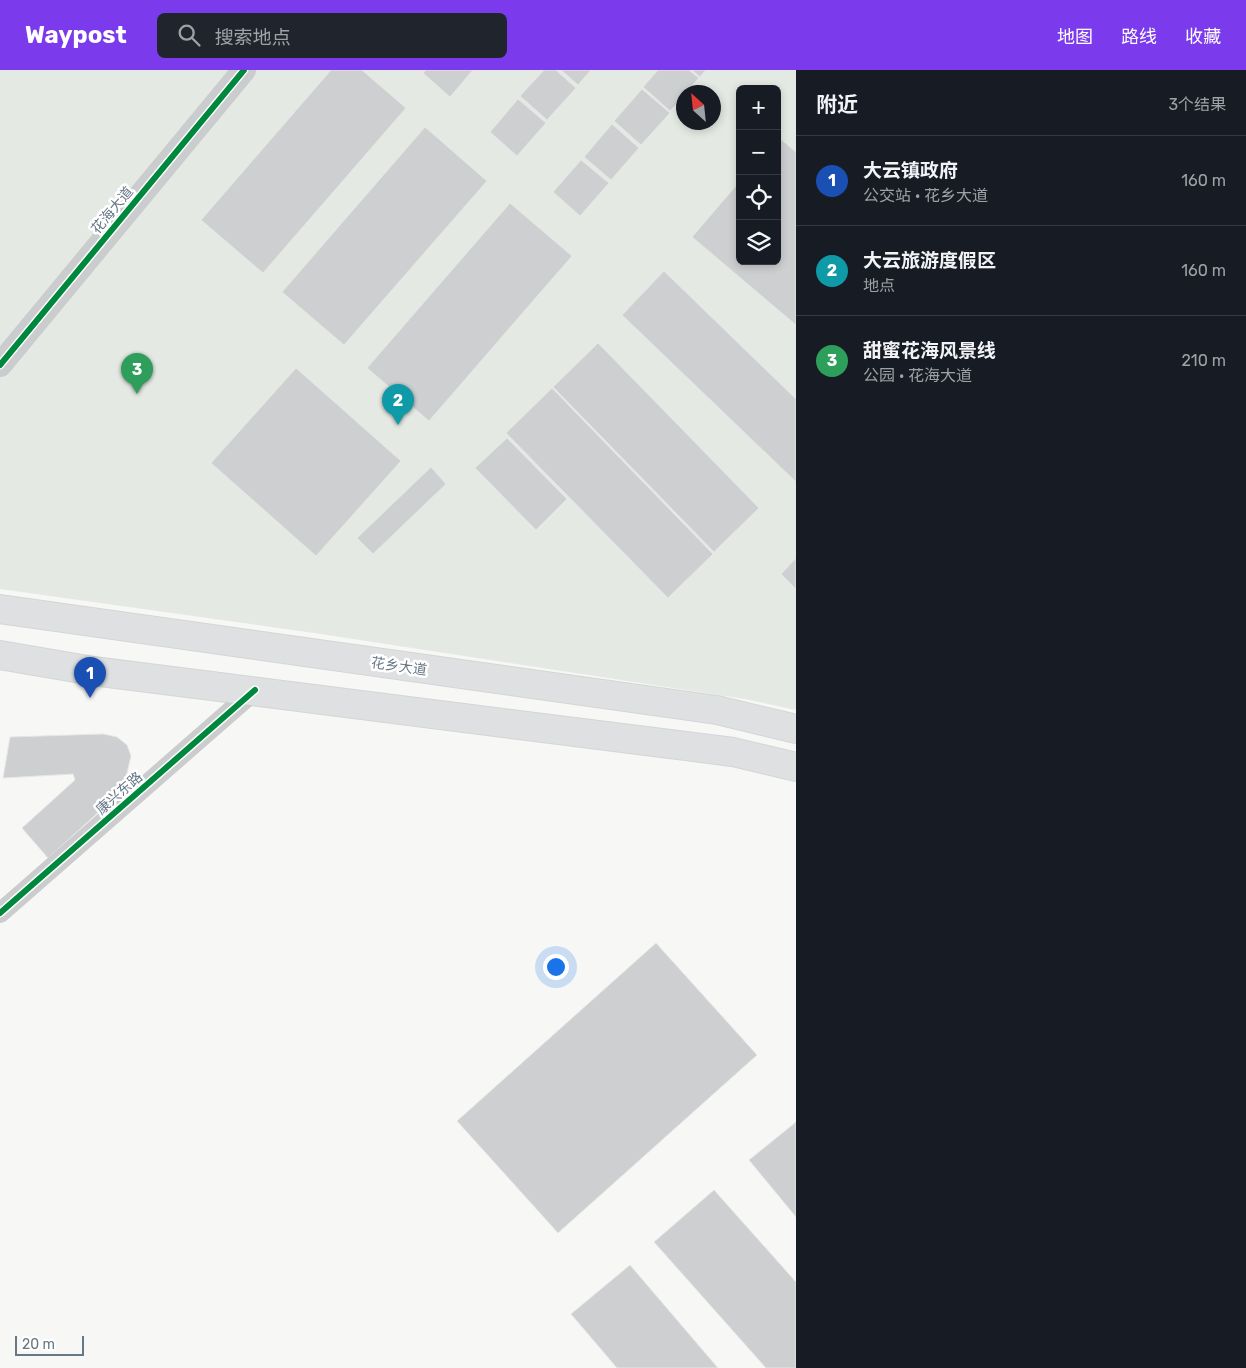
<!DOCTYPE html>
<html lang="zh">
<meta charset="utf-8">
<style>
:root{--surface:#171b24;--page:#20242c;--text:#f1f3f6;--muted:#9ea1a6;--line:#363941;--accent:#7c3aed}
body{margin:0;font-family:Rubik,"Noto Sans SC",sans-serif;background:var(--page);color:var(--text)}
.controls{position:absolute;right:15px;top:15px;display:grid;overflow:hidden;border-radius:8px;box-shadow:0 2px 8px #0003}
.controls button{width:45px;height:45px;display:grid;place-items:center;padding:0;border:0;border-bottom:1px solid var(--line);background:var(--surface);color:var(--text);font:25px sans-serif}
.compass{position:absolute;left:676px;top:15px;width:45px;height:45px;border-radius:50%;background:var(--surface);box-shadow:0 2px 8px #0003;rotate:333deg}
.scale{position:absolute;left:15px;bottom:12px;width:69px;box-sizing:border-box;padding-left:5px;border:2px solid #667786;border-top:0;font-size:14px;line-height:18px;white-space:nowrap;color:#667786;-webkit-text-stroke:4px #fff;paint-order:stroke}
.you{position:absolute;left:555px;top:896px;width:18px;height:18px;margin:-12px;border:4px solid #fff;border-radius:50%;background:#1a73e8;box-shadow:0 0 0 8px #1a73e833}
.badge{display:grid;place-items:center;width:32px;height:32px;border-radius:50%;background:var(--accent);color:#fff;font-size:16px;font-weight:700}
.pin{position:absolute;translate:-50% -41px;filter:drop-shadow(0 1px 2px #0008)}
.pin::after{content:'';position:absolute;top:26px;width:18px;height:15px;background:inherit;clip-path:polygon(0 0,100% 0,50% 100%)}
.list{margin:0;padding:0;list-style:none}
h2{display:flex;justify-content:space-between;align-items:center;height:65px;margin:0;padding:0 20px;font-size:21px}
h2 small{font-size:16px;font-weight:400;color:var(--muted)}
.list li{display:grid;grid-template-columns:32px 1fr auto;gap:15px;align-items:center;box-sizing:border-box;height:90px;padding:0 20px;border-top:1px solid var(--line)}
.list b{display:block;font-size:19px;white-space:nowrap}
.list p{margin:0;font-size:16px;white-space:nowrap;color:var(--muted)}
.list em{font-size:16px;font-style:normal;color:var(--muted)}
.icon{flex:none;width:28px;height:28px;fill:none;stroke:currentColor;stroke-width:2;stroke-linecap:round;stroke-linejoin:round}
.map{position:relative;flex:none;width:796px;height:1298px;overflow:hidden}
header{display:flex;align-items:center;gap:30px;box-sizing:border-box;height:70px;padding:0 25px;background:var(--accent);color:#fff}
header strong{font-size:24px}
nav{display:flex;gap:28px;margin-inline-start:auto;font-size:18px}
.search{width:350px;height:45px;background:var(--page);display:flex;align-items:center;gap:12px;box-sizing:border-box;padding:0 18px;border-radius:8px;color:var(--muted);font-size:19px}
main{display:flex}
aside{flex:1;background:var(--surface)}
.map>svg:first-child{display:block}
.green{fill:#e5e9e3;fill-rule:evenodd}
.building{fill:#cdcfd0;stroke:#e6e6e6}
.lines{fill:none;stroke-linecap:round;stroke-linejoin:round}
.primary-casing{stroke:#d4d5d5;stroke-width:30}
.minor{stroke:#cbcccd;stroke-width:20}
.tertiary{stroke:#cbcccd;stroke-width:24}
.primary{stroke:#dfe0e1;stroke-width:28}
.cycleway-casing{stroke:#fff;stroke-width:9}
.cycleway{stroke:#00873e;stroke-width:6}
.labels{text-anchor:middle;stroke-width:5;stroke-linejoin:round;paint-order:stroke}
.street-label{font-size:14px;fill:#667786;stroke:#fff}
</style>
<header>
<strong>Waypost</strong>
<div class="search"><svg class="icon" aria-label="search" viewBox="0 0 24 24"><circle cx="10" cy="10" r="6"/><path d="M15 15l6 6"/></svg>搜索地点</div>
<nav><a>地图</a><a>路线</a><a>收藏</a></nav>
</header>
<main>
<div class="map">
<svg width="796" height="1298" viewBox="0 0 796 1298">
<rect width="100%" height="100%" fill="#f7f7f6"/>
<path class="green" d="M0,0H796V640L745,629L314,563L0,519ZM740,19H777V191H740ZM684,22H714V52H684Z"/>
<path class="building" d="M331,0H362L406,38L263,203L201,150Z
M426,0H473L450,27L423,3Z
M544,0H556L576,18L547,50L520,26Z
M561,0H591L578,15Z
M658,0H689L699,8L686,22H684V26L670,41L643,17Z
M692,0H706L700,7Z
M642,19L670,43L641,75L614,51Z
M518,29L546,53L517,86L490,62Z
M612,54L639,78L611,110L584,87Z
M425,57L487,111L344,275L282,222Z
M777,66L796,82V255L692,167L740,111V191H777Z
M581,90L609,113L580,146L553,122Z
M510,133L572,186L429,351L367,298Z
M664,201L796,329V412L622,245Z
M598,273L759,438L714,482L553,317Z
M296,298L401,391L316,486L211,393Z
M552,318L713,484L668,528L506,363Z
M507,368L567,429L536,460L475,398Z
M431,397L446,414L373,484L357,468Z
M796,488V519L781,504Z
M103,664L117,667L127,675L131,686L123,720L48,788L22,758L75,710L73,704L3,708L10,667Z
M656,873L757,985L558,1163L457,1051Z
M796,1052V1147L749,1090Z
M714,1120L796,1212V1298H766L654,1172Z
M630,1195L718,1298H617L571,1244Z"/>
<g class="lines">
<defs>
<path id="primary" d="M0,539L717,640L796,659
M0,585L93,601L733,682L796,697"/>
</defs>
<use href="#primary" class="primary-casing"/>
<path class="minor" d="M0,843L255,620"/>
<path class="tertiary" d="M0,295L244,0"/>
<use href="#primary" class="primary"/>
<defs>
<path id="cycleway" d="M0,295L244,0
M0,843L255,620"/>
</defs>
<use href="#cycleway" class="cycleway-casing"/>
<use href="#cycleway" class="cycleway"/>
</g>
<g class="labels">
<g class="street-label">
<text transform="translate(112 140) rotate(-50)" y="5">花海大道</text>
<text transform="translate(399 596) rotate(8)" y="5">花乡大道</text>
<text transform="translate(119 723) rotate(-41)" y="5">康兴东路</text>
</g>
</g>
</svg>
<div class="controls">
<button>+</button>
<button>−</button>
<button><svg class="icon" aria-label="locate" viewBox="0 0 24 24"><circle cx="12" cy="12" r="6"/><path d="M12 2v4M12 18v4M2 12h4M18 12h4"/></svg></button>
<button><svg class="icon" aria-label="layers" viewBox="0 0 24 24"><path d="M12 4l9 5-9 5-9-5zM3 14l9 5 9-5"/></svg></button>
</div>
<svg class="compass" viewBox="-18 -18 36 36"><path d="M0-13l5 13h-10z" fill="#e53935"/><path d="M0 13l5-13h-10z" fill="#9ea1a6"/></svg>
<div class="scale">20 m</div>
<div class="you"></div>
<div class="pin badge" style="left:90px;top:628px;background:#1a4fb4">1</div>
<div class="pin badge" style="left:398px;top:355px;background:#0f9aa8">2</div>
<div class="pin badge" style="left:137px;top:324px;background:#2e9e5b">3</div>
</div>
<aside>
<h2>附近<small>3个结果</small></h2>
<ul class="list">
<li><span class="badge" style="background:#1a4fb4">1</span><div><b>大云镇政府</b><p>公交站 · 花乡大道</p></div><em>160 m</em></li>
<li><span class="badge" style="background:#0f9aa8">2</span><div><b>大云旅游度假区</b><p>地点</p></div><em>160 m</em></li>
<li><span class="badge" style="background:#2e9e5b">3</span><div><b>甜蜜花海风景线</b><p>公园 · 花海大道</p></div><em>210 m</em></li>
</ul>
</aside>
</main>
